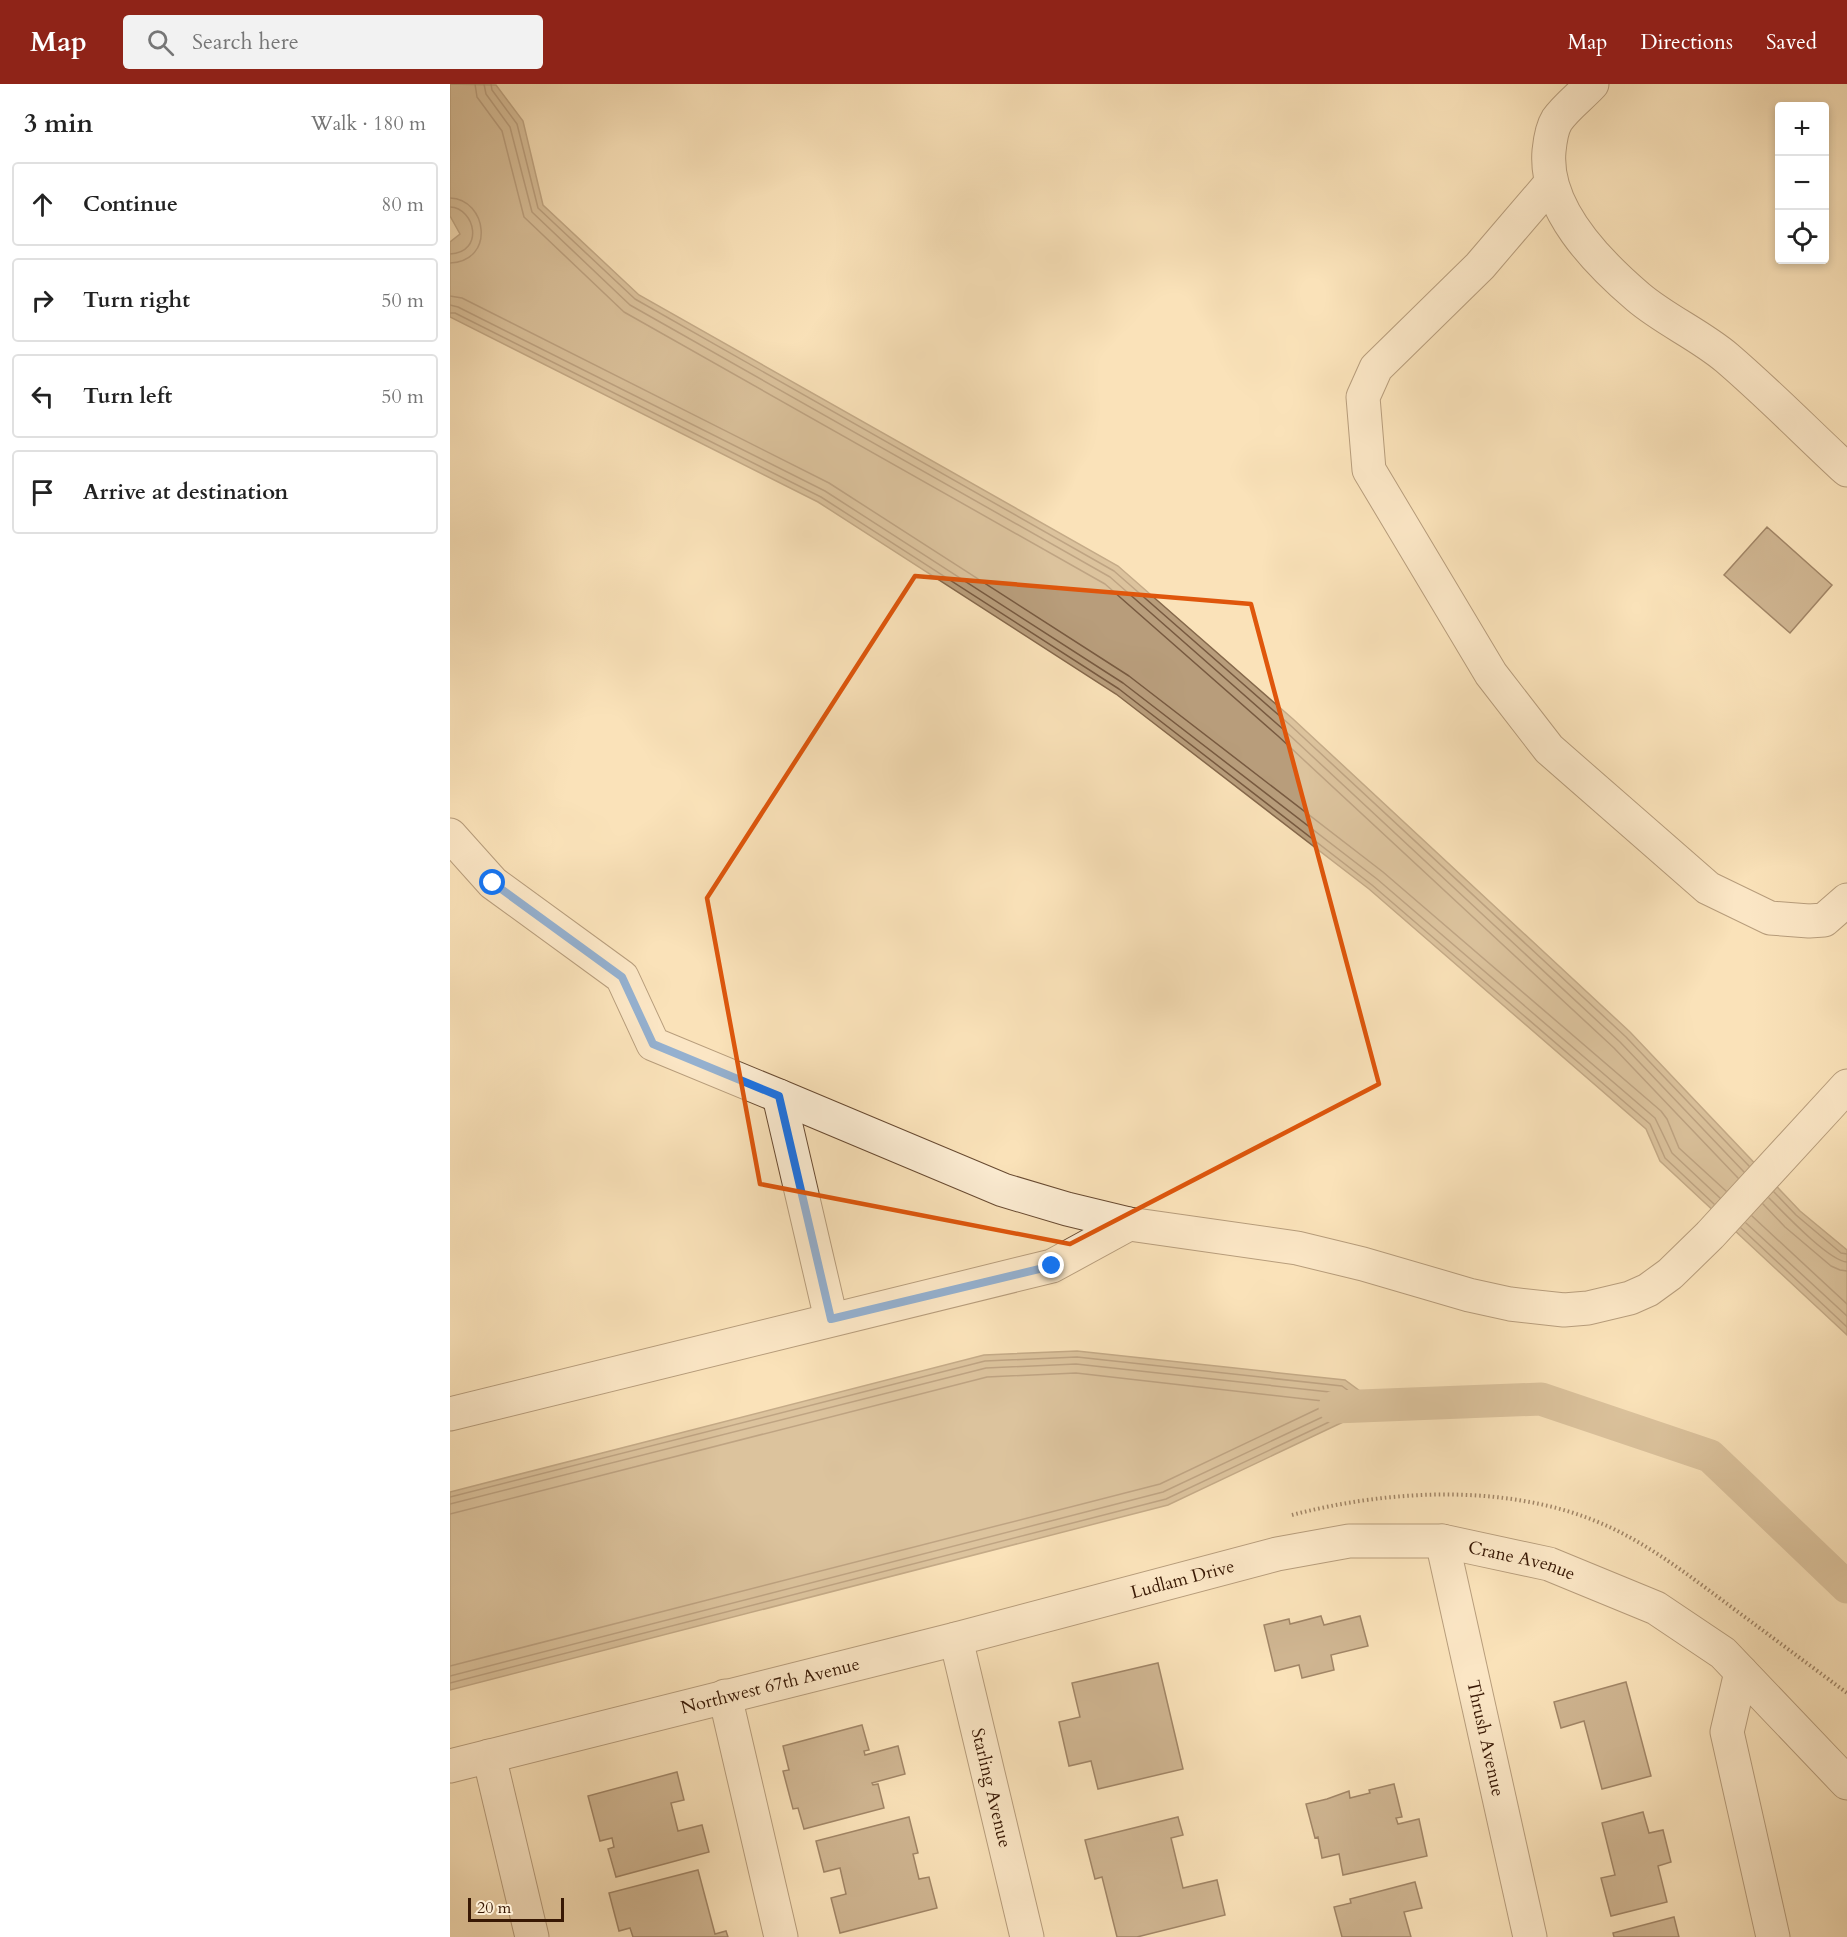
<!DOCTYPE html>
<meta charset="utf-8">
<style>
:root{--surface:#fff;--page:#f2f2f2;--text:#222;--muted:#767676;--line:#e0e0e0;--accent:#8f2418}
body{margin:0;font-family:Cardo,serif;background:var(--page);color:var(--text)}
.controls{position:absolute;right:18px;top:18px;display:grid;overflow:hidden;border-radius:6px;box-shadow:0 3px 9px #0003}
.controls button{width:54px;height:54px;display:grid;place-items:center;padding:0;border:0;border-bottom:2px solid var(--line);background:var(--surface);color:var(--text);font:30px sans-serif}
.scale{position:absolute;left:18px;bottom:15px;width:96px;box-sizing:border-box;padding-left:6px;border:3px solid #381804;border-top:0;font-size:16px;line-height:21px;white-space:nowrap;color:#381804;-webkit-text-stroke:4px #fcecd2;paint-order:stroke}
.stop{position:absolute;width:18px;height:18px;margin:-14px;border:4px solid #1a73e8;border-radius:50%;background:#fff}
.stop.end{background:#1a73e8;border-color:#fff;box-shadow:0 2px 6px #0008}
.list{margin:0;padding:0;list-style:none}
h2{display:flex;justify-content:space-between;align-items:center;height:78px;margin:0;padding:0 24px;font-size:26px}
h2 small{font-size:20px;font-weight:400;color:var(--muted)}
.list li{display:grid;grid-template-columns:39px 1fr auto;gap:18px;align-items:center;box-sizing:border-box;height:84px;margin:0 12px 12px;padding:0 12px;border:2px solid var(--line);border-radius:6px}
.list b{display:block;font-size:22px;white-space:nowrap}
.list em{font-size:20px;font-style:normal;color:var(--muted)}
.icon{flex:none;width:33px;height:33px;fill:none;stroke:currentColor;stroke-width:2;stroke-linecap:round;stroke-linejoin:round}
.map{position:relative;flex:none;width:1397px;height:1853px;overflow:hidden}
header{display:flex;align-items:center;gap:36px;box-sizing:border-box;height:84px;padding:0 30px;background:var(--accent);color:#fff}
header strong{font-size:28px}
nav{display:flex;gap:33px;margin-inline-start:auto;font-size:21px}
.search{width:420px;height:54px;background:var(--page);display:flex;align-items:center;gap:15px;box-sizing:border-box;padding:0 21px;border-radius:6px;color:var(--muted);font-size:22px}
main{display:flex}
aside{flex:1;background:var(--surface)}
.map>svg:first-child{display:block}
.water{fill:#b89d7b;stroke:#85684b;stroke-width:1.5}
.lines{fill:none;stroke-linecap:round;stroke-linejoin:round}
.shore{stroke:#785a40;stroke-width:1.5}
.canal{stroke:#b89d7b;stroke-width:33}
.building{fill:#9d8162;stroke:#381804;stroke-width:1.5}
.minor-casing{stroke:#684a31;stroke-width:35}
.path{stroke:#381804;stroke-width:4;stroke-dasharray:1.5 3;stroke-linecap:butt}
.minor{stroke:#fcecd2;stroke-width:33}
.route{stroke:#1a73e8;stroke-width:8}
.marked{fill:none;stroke:#df560c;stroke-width:4.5;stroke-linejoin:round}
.labels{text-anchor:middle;stroke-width:5;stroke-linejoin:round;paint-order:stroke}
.street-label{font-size:18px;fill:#381804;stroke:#fcecd2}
</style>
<header>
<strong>Map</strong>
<div class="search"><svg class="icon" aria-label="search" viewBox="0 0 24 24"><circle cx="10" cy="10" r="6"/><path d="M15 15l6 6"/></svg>Search here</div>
<nav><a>Map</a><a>Directions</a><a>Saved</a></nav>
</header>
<main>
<aside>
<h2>3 min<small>Walk · 180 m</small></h2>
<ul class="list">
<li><svg class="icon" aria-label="ahead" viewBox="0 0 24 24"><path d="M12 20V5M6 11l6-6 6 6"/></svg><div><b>Continue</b></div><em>80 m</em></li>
<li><svg class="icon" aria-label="right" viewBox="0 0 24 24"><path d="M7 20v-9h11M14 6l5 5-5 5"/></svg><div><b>Turn right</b></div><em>50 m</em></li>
<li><svg class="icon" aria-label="left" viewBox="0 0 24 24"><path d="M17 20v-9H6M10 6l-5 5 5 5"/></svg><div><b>Turn left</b></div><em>50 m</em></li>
<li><svg class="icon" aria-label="arrive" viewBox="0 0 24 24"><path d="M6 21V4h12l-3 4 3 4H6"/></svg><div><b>Arrive at destination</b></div></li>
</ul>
</aside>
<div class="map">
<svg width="1397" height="1853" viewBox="0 0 1397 1853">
<rect width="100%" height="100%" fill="#fae2b9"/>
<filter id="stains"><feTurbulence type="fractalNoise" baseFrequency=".00333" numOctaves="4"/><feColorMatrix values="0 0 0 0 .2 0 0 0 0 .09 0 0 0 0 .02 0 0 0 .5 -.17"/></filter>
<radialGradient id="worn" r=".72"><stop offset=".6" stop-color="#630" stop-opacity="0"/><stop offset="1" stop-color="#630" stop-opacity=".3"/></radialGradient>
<path class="water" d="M0,0L46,1L73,37L93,121L189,211L668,482L843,635L1180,948L1350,1127L1397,1166V1251L1210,1077L1196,1045L919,805L666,610L368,418L0,233V158L10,150L0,132Z
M627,1267L895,1296L929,1321L718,1421L0,1606V1408L534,1271Z"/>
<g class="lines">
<path class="shore" d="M25,0L27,13L52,47L74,133L174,228L655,500L828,652L1164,964L1288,1094
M34,0L36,10L60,43L82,128L180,221L660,493L834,646L1170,958L1294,1088
M41,0L42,6L67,40L88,124L185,215L664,487L839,640L1176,953L1299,1082
M0,114C37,115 46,177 0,179
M0,123C25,124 35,168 0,170
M0,212L12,214L379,399L679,592L933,788L1211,1027L1217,1035L1229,1064L1276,1107
M0,221L8,223L375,407L673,599L927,795L1205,1034L1222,1069L1270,1114
M0,229H5L371,413L669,605L922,801L1200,1040L1215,1074L1264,1120
M1324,1108L1346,1131L1391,1169L1397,1170
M1319,1114C1333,1128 1379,1177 1397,1178
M1313,1120L1335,1143L1381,1182L1390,1186L1397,1187
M1302,1132L1397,1220
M1296,1139L1397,1232
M1291,1144L1397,1243
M0,1413L535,1277L627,1273L892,1302L915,1319L913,1322L716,1415L0,1599
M0,1420L536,1284L626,1280L889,1309L900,1318L898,1321L713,1408L0,1592
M0,1430L537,1293L626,1289L873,1317L876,1319L874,1322L710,1400L0,1582"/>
<path class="canal" d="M885,1323L1091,1315L1260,1372L1397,1503"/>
</g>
<path class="building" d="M1317,443L1382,501L1340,549L1274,491Z
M871,1532L874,1541L910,1532L918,1562L881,1571L884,1586L852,1594L849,1581L825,1587L814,1541L839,1535L840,1540Z
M708,1579L733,1685L648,1705L641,1677L619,1682L609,1638L630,1633L622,1599Z
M1176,1598L1201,1692L1152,1705L1134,1637L1111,1644L1104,1618Z
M412,1641L419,1666L414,1667L415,1671L448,1662L455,1690L422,1699L423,1701L428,1700L434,1724L354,1745L348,1724L343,1725L333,1687L339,1686L333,1662Z
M227,1688L234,1716L221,1719L228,1747L252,1741L259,1768L166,1793L158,1765L164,1763L162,1754L150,1757L138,1712Z
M944,1700L952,1733L946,1734L948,1740L969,1735L977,1772L893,1791L889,1770L872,1774L868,1753L865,1754L856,1720L877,1715L899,1707L900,1714L920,1709L919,1706Z
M1193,1728L1199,1749L1213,1746L1221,1778L1208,1782L1217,1818L1161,1832L1151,1794L1165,1791L1152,1739Z
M459,1733L468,1769L463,1770L469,1795L479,1793L487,1824L390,1849L381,1814L396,1810L390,1784L374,1788L366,1757Z
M728,1733L733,1751L721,1754L733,1804L767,1796L775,1831L687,1853H667L652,1793L645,1795L635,1756Z
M248,1786L265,1850L276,1847L278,1853H183L180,1844L169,1847L159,1809Z
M965,1798L972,1824L954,1828L961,1853H892L884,1823L901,1819L900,1815Z
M1224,1833L1229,1853H1164L1163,1849Z"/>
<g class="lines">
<defs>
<g id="minor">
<path d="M1142,0C1131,12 1116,23 1107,36C1102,44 1100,57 1099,67C1094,124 1147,178 1188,213C1215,236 1250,251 1277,274C1319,310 1357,349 1397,386"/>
<path d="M1101,99L1030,182L926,284L913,313L919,386L1041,590L1099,665L1258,804L1320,834L1359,837L1374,836L1397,816"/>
<path d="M0,751L43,799L172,893L203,960L329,1012L553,1106L617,1125L679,1140L847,1164L913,1180L1019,1211L1060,1220L1114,1226L1138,1224L1180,1214L1198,1206L1220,1190L1260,1151L1397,1002"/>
<path d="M329,1012L381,1235"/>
<path d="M0,1330L602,1182L679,1140"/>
<path id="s1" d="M992,1457L1080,1853"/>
<path id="s2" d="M506,1555L577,1853"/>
<path d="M1291,1588L1277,1648L1323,1853"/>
<path d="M275,1612L331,1853"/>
<path d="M39,1672L82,1853"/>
<path id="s3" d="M0,1682L506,1555L827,1470L899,1457H992L1099,1480L1206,1524L1273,1569L1397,1699"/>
</g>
</defs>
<use href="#minor" class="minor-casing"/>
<path class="path" d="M842,1431C940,1405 1061,1399 1155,1441C1200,1461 1241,1493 1280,1522C1319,1551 1358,1580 1397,1609"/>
<use href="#minor" class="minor"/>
</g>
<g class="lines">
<path class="route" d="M43,799L172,893L203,960L329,1012L381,1235L602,1182"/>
</g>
<path d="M0 0H1397V1853H0ZM465,492L801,520L929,1000L620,1160L310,1100L257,814Z" fill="#fae2b9" fill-opacity=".55" fill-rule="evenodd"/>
<path class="marked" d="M465,492L801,520L929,1000L620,1160L310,1100L257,814Z"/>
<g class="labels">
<g class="street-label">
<text dy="6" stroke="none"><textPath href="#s3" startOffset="1102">Crane Avenue</textPath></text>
<text dy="6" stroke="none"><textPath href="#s3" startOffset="756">Ludlam Drive</textPath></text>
<text dy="6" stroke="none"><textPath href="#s3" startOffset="330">Northwest 67th Avenue</textPath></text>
<text dy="6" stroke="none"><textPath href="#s1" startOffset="202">Thrush Avenue</textPath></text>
<text dy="6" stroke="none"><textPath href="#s2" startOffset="153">Starling Avenue</textPath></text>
</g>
</g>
<rect width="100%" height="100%" filter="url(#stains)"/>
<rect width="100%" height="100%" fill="url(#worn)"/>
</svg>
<div class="controls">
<button>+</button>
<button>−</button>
<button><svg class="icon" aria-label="locate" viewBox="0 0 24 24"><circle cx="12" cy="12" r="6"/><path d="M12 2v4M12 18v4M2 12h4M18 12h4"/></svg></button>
</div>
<div class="scale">20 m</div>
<div class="stop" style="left:43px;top:799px"></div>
<div class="stop end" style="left:602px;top:1182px"></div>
</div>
</main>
